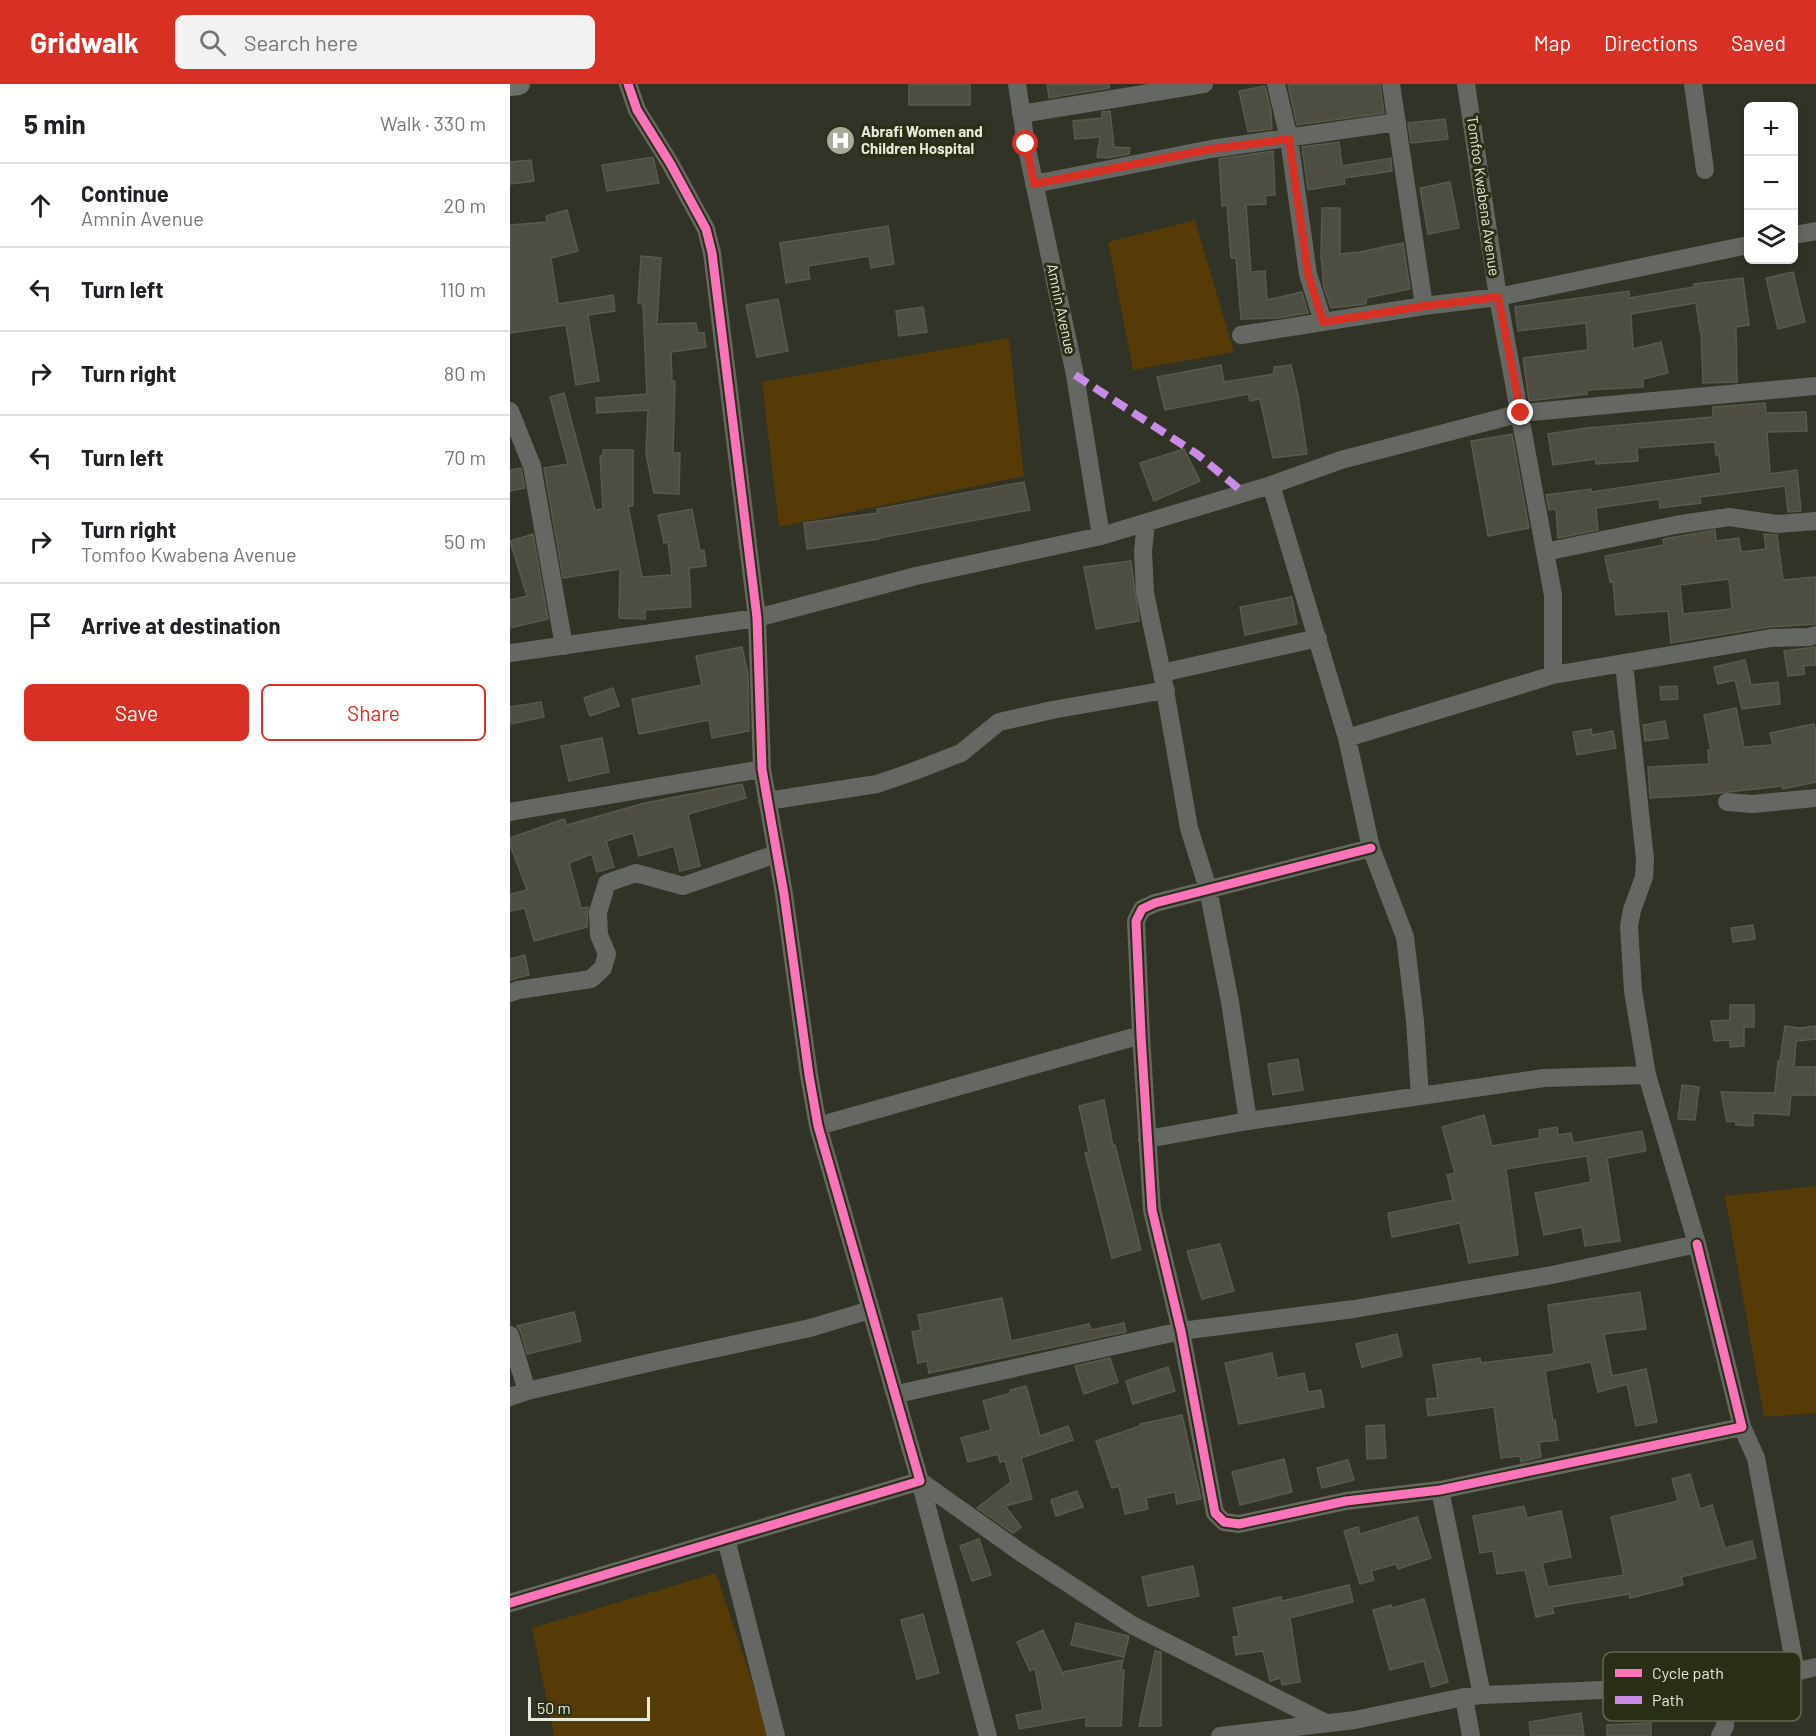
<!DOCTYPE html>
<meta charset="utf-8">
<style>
:root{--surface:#fff;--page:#f2f2f2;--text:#202124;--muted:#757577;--line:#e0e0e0;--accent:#d93025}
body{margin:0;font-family:Barlow,sans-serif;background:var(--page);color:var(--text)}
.controls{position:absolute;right:18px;top:18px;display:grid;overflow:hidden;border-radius:9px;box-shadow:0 3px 9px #0003}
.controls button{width:54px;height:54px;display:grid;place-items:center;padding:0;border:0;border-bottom:2px solid var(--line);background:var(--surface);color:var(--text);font:30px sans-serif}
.scale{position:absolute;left:18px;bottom:15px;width:122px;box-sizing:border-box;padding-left:6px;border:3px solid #e7ebdb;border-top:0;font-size:16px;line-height:21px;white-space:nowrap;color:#e7ebdb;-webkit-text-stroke:4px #292f15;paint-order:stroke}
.stop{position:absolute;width:18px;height:18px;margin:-14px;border:4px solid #d93025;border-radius:50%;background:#fff}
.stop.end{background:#d93025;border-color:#fff;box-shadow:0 2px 6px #0008}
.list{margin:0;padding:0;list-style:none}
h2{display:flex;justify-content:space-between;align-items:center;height:78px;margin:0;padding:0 24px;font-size:26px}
h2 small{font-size:20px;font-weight:400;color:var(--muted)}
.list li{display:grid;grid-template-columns:39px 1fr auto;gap:18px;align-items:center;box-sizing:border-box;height:84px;padding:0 24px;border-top:2px solid var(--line)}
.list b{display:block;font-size:22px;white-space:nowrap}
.list p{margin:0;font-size:20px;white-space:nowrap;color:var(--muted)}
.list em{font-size:20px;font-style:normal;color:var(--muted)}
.actions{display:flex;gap:12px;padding:18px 24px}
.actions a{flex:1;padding:14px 0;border:2px solid var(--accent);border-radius:9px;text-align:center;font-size:21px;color:var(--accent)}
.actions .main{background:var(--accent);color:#fff}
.icon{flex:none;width:33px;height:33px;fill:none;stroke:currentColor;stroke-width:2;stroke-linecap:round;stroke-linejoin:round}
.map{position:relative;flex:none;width:1306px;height:1652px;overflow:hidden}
header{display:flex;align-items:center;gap:36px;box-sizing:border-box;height:84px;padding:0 30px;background:var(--accent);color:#fff}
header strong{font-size:28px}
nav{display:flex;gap:33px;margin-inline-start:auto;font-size:21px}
.search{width:420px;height:54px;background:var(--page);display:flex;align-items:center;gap:15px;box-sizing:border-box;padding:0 21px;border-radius:9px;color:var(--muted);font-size:22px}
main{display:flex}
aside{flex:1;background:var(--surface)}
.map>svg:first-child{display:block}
.green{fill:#563b06}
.building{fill:#4d4e41;stroke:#59594d;stroke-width:1.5;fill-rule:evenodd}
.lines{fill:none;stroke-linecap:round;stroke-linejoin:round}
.minor{stroke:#656862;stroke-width:18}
.major{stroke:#6c7069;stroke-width:22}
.quiet{stroke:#ca8be6;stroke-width:8;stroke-dasharray:15 8;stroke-linecap:butt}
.cycleway-casing{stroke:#292f15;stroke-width:13}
.cycleway{stroke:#fb73b8;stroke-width:9}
.route{stroke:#d93025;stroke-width:8}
.labels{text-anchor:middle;stroke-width:6;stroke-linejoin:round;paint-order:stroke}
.poi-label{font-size:15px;font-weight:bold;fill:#e7ebdb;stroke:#292f15;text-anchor:start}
.street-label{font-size:15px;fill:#e7ebdb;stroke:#292f15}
.key{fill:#292f15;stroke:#626750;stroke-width:1.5}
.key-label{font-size:16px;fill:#e7ebdb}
</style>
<header>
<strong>Gridwalk</strong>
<div class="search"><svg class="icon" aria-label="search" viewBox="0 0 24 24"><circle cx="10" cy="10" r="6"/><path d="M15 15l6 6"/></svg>Search here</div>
<nav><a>Map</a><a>Directions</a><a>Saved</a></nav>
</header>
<main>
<aside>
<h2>5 min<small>Walk · 330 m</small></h2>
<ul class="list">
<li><svg class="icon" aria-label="ahead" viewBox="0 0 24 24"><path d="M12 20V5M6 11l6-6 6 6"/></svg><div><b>Continue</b><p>Amnin Avenue</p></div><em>20 m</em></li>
<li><svg class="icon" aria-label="left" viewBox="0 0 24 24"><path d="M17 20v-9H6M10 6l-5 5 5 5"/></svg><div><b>Turn left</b></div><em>110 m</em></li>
<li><svg class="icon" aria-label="right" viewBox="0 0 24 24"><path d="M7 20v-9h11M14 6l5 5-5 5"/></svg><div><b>Turn right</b></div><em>80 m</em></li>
<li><svg class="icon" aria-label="left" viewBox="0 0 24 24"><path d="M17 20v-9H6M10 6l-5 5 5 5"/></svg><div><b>Turn left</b></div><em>70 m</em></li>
<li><svg class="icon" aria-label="right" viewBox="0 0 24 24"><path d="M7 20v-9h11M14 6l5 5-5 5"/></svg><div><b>Turn right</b><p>Tomfoo Kwabena Avenue</p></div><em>50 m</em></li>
<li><svg class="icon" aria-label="arrive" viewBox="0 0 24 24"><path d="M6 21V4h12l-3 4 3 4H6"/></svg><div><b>Arrive at destination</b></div></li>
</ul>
<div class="actions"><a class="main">Save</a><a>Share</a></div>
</aside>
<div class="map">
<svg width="1306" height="1652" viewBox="0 0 1306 1652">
<rect width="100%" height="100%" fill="#303325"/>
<path class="green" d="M685,136L724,268L623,286L598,158Z
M499,254L514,392L269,443L252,298Z
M1306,1102V1329L1254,1333L1215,1112Z
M206,1489L260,1652H44L22,1544Z"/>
<path class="building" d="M399,0H460V21H399Z
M537,0H599V4L539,14Z
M787,0H870L874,29L787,41L778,1Z
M755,2L761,27L762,45L738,48L729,7Z
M600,27L604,63L620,64L619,70L596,74L587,73L590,53L565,55L563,37L592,34V28Z
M935,35L938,55L901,59L898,39Z
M829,58L832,82L881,74L882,87L834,94L835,100L798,106L792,63Z
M763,67L765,111L755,112L756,120L736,121L741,188L755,187L757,216L792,208L798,229L768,234L731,235L726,174H721L717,121L712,122L709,75Z
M143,73L149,99L97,107L92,81Z
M21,76L24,97L0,100V78Z
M940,98L949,144L918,150L910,104Z
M812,124H830V170L850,168L893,159L900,205L856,214V220L821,224L814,204L811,172Z
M57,126L68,167L41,174L48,220L103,211L105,227L78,231L89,297L66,301L56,241L0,249V141L37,138L36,132Z
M378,142L384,180L361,184L359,172L298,182L300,195L276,199L270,159Z
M131,172L151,174L147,240L186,239L188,249H194L196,263L161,268L162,297H165L163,369H170L169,410L144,409L136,370L138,326L87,329L86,314L137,310L133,220L128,219Z
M1283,188L1295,238L1268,245L1256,194Z
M1233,194L1239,241L1226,243L1227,298L1193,299L1191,247H1190L1186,219L1121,230L1123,265L1151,258L1158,289L1133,295V303L1077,306V310L1019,317L1013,274L1078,266L1076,239L1008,247L1005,223L1119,207V214L1184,203V200Z
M268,215L278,267L247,273L236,221Z
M413,223L417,248L389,252L386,227Z
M711,281L714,298L764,290V283L781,281L788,311L797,370L763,374L750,315L740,317L738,310L655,326L647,293Z
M54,309L85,426L93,425L90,372H93V366H123V422H118L132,493L162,491L158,458L154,459L148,431L182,425L190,467L194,466L196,482L179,484L181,523L135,526V535L109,534L110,485L53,494L34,384L58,380L40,313Z
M1255,319L1256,329L1296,328L1297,347L1257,348L1260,390L1287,386L1291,427L1278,428L1275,402L1190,413L1191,419L1150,424L1149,415L1086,424L1088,446L1048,454L1046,425L1039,426L1036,411L1081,405V408L1211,389L1209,371H1206L1205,358L1127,364L1128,377L1086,380V375L1043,381L1038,350L1077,344L1203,333V323Z
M1002,350L1019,444L978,452L961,357Z
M674,365L690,397L644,417L630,379Z
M11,384L15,404L0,407V386Z
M514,398L520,426L369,454V455L297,465L294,439L368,429L367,425Z
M1205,446L1206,457L1229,454L1231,468L1256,465L1254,450L1267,451L1273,496L1306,493V540L1259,543L1161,559L1158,527L1106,531L1103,497L1100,498L1095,472L1154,461L1153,455ZM1219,495L1222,525L1173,530L1170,501Z
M23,450L38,535L0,544V516L17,512L0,457Z
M621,477L629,537L586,545L574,483Z
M782,513L787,540L735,551L730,523Z
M232,563L238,590L239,647L202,654L199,636L129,650L122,615L192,601L186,572Z
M1306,563V581L1293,582L1295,590L1278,592L1274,567Z
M1235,576L1241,601L1268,598L1270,620L1232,625L1225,596L1208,600L1204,583Z
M1167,602L1168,615L1151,616L1150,603Z
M103,604L109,622L80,632L74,614Z
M31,618L34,633L0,640V623Z
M1226,624L1234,663L1263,661L1260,649L1304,640L1306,648V698L1273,705L1272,702L1191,711L1140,714L1138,683L1199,680L1198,666H1201L1194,631Z
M1155,637L1158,654L1135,657L1133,641Z
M1081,645L1082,651L1103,647L1106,664L1067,671L1063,648Z
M92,654L99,688L59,697L51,662Z
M232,700L236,714L178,730L190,782L170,787L164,762L129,772L123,749L96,757L104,783L87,788L82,770L59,779L71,824L78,823L77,843L24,857L15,824L0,827V810L17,806L0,760V754L54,735L57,741L135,719Z
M1243,841L1245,855L1223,858L1221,844Z
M15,871L19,891L0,896V875Z
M1220,921H1244V943H1234V962L1220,963V956L1204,957L1201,937L1220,936Z
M1275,942L1290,944L1306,942V955L1286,957L1284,983H1306V1011H1281L1279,1031L1243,1029V1042L1226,1041V1037L1217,1038L1211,1008L1265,1009L1268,977H1270Z
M788,975L793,1006L763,1011L758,980Z
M1172,1001L1189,1003L1185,1036L1168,1035Z
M594,1016L603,1062L605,1061L631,1166L602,1174L575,1069L579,1068L569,1022Z
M974,1031L982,1062L1030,1054L1029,1046L1047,1043L1048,1051L1061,1049L1063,1059L1132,1047L1136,1067L1097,1074L1110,1157L1075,1162L1072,1143L1034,1151L1025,1109L1081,1098L1077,1072L996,1085L1008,1171L959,1179L950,1139L882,1153L878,1129L943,1116L937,1091L945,1089L932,1043Z
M710,1160L724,1207L692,1215L677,1167Z
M1130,1208L1136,1245L1094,1250L1102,1292L1136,1285L1147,1338L1126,1342L1117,1300L1088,1308L1081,1278L1035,1287L1043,1337L1045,1336L1048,1356L1029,1358L1031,1373L1011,1378L1010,1372L991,1374L984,1323L918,1332L916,1315L928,1314L923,1281L970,1274L971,1279L1044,1270L1038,1221Z
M492,1214L501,1257L579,1240L581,1246L614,1239L616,1248L419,1289L417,1277L408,1279L402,1248L411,1246L408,1231Z
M64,1228L71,1257L17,1270L11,1248L7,1242Z
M887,1250L892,1272L852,1283L846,1260Z
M762,1269L767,1294L794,1289L798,1308L811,1306L814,1323L729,1340L715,1279Z
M600,1274L608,1298L574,1310L565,1282Z
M658,1283L665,1307L623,1320L616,1297Z
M516,1302L530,1352L558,1342L563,1356L511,1374L522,1415L495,1422L511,1443L503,1449L467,1424L501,1398L495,1377L490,1378L488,1370L458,1378L451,1354L481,1346L473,1317L501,1309L500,1306Z
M672,1331L691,1415L667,1420L665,1408L636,1414L638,1425L615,1430L609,1402L602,1404L586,1357L630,1342V1340Z
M874,1341L876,1374L857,1375L856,1342Z
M774,1375L782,1408L730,1421L722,1388Z
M838,1376L844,1396L812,1404L807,1384Z
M1180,1390L1190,1425L1202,1421L1215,1464L1242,1457L1246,1474L1171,1493L1173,1501L1120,1514L1119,1510L1042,1523L1044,1529L1026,1533L1015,1486L987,1490L983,1467L970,1469L963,1432L1014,1422L1017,1434L1051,1427L1061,1473L1032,1479L1038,1503L1114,1491L1101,1433L1168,1417L1162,1395Z
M567,1407L573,1423L546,1432L541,1416Z
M907,1433L921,1474L888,1485L886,1480L861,1487L864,1496L850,1500L834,1447L848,1443L850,1450Z
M469,1455L481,1491L462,1497L450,1462Z
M683,1482L689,1512L638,1522L632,1493Z
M839,1501L843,1518L780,1534L790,1598L772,1601L771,1594L760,1597L753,1567L726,1571L723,1553L729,1552L723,1524L771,1513L772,1517Z
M914,1515L938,1598L921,1603L914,1577L880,1586L863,1526L881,1521L882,1524Z
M413,1530L429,1589L407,1595L391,1536Z
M566,1539L619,1552L614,1573L561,1561Z
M533,1546L553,1590L554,1588L613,1576L611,1586H614L611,1642H576V1633L509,1645L506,1631L533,1626L525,1584L520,1587L507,1558Z
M645,1567L651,1568V1642H629Z
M1071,1629L1074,1652H1021L1019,1638Z
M1141,1639V1652H1097V1641Z"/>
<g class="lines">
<path class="minor" d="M507,0L516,60L565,291L591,452
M766,0L779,55L798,190L813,238
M881,0L914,222
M956,0L988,213L1043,511V591
M1183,0L1195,86
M511,30L694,0
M524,100L701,65L887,38
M1284,151L1306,147
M731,251L914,222L988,213L1238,161
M0,327L22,382L54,562
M761,401L837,654L861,764L895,853L905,937L910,1012
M636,439L633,467L635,509L652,589L679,744L698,805L720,918L738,1037
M1035,468L1165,441L1219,433L1267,440L1306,437
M0,569L247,534L406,492L591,452L761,401L831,376L1011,329L1306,302
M652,589L808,554
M837,654L1043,591L1261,554L1299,553L1306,551
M257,717L367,700L402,688L451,669L489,638L542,626L656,606
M1217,718L1242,720L1306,714
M0,728L252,685
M861,764L645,819L632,825L626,837L631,951L642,1126L671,1247L705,1429L714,1438L729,1440L836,1417L930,1406L1232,1343L1187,1160
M0,909L8,906L81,895L93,884L97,870L89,851L88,828L97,799L126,789L173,802L266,770
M308,1042L631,951
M637,1055L738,1037L1034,994L1137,991
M0,1251L17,1307
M387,1310L671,1247L844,1225L1042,1191L1187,1160L1137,991L1123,907L1119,842L1122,826L1134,793L1135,775L1114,580
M0,1313L17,1307L147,1277L300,1244L360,1226
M1232,1343L1246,1374L1286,1588
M410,1397L510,1468L622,1541L816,1639
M410,1397L478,1652
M930,1406L972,1611
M216,1455L266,1652
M0,1519L410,1397L308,1042L299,991L274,810L252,685L247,534L202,169L196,145L160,79L127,26L118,0
M954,1613L961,1652
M710,1652L845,1636L954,1613L972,1611L1214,1601L1251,1596L1306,1583
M1210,1652L1215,1642L1214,1601"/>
<path class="major" d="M0,1L9,0"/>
<path class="quiet" d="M565,291L687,370L734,409"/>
<defs>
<path id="cycleway" d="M861,764L645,819L632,825L626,837L631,951L642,1126L671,1247L705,1429L714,1438L729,1440L836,1417L930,1406L1232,1343L1187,1160
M0,1519L410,1397L308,1042L299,991L274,810L252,685L247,534L202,169L196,145L160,79L127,26L118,0"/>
</defs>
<use href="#cycleway" class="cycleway-casing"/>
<use href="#cycleway" class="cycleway"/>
</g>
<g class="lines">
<path class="route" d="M516,60L524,100L701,65L779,55L798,190L813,238L914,222L988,213L1011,329"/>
</g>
<defs>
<symbol id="hospital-disc" viewBox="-11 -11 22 22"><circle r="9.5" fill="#a7ab9b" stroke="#292f15"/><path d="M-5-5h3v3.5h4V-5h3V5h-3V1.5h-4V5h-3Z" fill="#fff"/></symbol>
</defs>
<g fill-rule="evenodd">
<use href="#hospital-disc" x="314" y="40" width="33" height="33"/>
</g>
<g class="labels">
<g class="poi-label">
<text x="351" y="53">Abrafi Women and<tspan x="351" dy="17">Children Hospital</tspan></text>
</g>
<g class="street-label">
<text transform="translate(973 112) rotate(82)" y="5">Tomfoo Kwabena Avenue</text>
<text transform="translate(551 225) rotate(78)" y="5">Amnin Avenue</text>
</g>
</g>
<rect x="1093" y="1568" width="198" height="69" rx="9" class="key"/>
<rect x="1105" y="1585" width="27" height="8" fill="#fb73b8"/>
<rect x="1105" y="1612" width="27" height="8" fill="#ca8be6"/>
<g class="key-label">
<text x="1142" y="1595">Cycle path</text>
<text x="1142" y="1622">Path</text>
</g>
</svg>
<div class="controls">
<button>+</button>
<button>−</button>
<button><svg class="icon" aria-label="layers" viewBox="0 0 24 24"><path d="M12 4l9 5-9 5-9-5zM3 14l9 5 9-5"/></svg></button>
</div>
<div class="scale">50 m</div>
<div class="stop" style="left:516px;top:60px"></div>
<div class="stop end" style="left:1011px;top:329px"></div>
</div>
</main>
